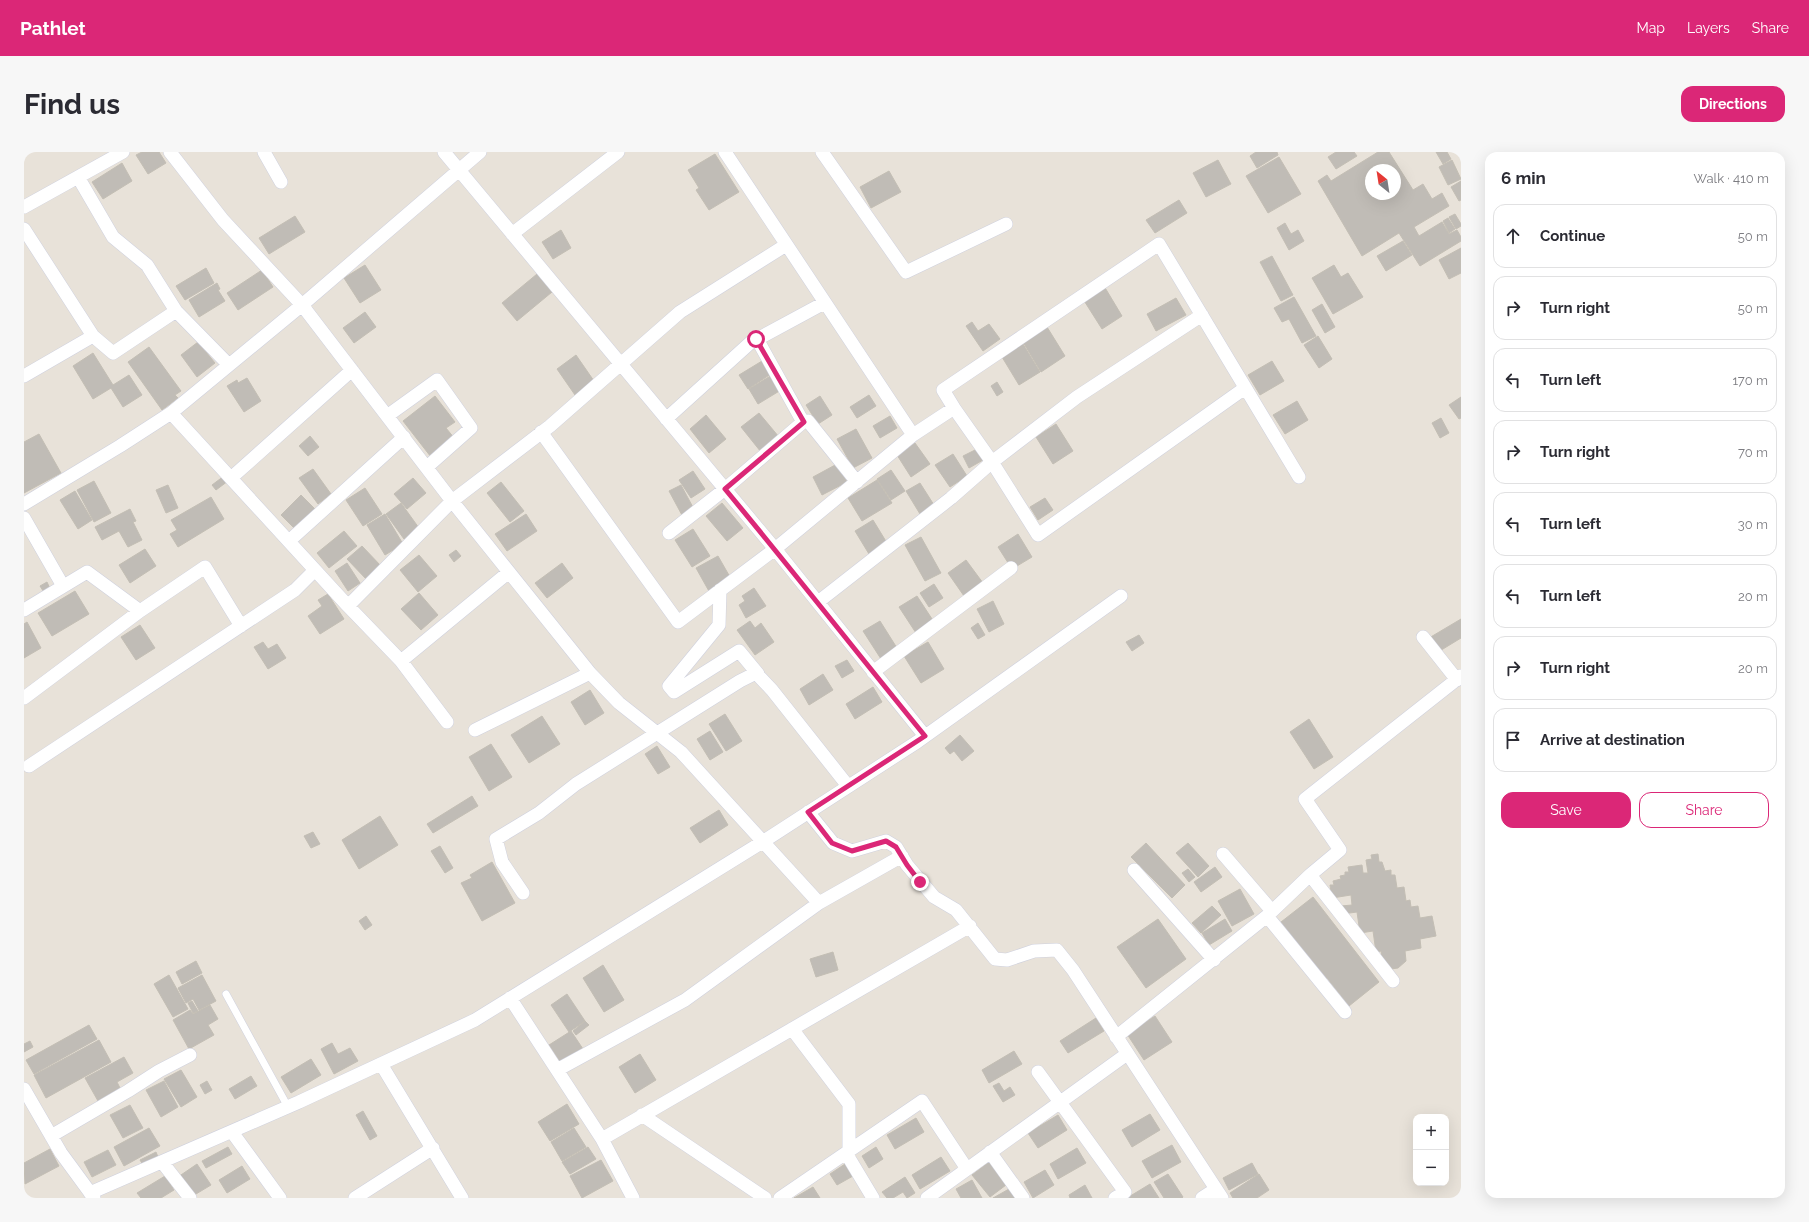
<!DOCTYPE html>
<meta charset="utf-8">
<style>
:root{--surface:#fff;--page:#f7f7f7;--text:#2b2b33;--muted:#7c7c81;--line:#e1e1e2;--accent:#db2777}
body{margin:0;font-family:Raleway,sans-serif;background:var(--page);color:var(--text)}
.controls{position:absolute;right:12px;bottom:12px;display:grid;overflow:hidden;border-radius:8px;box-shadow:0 4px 16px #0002}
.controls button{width:36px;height:36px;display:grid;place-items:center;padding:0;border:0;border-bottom:1px solid var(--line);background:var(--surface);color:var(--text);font:20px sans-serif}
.compass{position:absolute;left:1341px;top:12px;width:36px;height:36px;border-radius:50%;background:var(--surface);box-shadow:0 4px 16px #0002;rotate:330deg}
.stop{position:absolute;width:12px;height:12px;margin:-9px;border:3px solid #db2777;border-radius:50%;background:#fff}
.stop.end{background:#db2777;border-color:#fff;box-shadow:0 1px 4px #0008}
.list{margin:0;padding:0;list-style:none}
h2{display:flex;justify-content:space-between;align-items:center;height:52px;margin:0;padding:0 16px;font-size:17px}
h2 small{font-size:13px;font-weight:400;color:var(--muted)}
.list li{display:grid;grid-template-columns:26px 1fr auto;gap:12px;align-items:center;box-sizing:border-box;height:64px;margin:0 8px 8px;padding:0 8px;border:1px solid var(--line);border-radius:12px}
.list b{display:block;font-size:15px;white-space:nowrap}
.list em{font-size:13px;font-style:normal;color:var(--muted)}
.actions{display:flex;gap:8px;padding:12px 16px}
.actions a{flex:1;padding:9px 0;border:1px solid var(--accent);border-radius:12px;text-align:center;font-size:14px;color:var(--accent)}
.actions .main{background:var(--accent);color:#fff}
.icon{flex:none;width:22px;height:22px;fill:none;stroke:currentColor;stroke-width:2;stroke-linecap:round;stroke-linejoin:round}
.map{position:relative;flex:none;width:1437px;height:1046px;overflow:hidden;border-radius:12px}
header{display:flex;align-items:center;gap:24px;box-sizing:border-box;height:56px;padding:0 20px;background:var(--accent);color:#fff}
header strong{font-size:19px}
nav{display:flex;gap:22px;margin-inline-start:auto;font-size:14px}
.intro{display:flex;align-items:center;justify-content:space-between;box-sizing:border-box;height:96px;padding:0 24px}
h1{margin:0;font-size:28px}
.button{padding:10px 18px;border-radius:12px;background:var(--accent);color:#fff;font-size:14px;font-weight:700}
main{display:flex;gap:24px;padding:0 24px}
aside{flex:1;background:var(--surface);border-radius:12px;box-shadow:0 4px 16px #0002}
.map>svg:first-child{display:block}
.building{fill:#c0bcb6;stroke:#c3beb4;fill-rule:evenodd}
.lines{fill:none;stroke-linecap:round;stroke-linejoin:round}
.service-casing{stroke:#cfd1de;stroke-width:8}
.minor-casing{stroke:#cfd1de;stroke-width:14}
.service{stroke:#fff;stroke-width:7}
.minor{stroke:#fff;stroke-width:13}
.route{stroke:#db2777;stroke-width:5}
</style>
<header>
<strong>Pathlet</strong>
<nav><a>Map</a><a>Layers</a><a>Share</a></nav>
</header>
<div class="intro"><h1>Find us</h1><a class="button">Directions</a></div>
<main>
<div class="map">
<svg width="1437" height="1046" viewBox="0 0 1437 1046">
<rect width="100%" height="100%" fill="#e8e2d9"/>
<path class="building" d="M118,0H135L142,11L124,22L112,3Z
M1232,0H1253L1254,3L1233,16L1226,4Z
M1312,0H1330L1333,4L1312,17L1304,5Z
M1354,0H1365L1389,38L1399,32L1408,47L1418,41L1425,54L1390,75L1395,84L1418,70L1425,82L1433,78L1437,85V89L1396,114L1375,81L1338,104L1294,29L1303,23L1307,29ZM1347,18H1371V42H1347Z
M1412,0H1423L1427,7L1419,12Z
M691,2L715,40L685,58L672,38L675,36L664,18Z
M1255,5L1277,42L1244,61L1222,24Z
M1194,8L1207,32L1182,45L1169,21Z
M1428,8L1437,27L1424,33L1415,15Z
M98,11L108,29L79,47L68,30Z
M865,19L877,40L847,56L836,35Z
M1437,29V48L1435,49L1427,35Z
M1155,48L1163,61L1131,81L1122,68Z
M1431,62L1437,72V74L1432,77L1425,65Z
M271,64L281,80L245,102L235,86Z
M1424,66L1431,77L1425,81L1419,69Z
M1261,71L1267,82L1274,78L1280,89L1265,98L1253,76Z
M537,78L547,96L529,107L518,90Z
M1379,89L1388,103L1362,119L1353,104Z
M1437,96V121L1425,127L1415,108Z
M1248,104L1269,143L1257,149L1236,110Z
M341,113L357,138L336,151L320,126Z
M1310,113L1317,125L1324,121L1339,145L1309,162L1288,126Z
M182,116L190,131L161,148L152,134Z
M238,118L249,135L214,158L203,141Z
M513,122L528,140L493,169L478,151Z
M193,131L196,137L194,138L201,149L175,165L165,148Z
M1080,134L1098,164L1078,177L1059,147Z
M1270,145L1292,184L1278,191L1265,167L1258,170L1250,156Z
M1152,146L1162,163L1132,179L1123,162Z
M1298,152L1311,175L1301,181L1288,158Z
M341,160L352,175L330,191L319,176Z
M948,170L954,179L965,172L976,187L959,199L942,174Z
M1023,175L1041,204L1017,220L999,190Z
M1294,184L1308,207L1295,216L1280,193Z
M174,190L191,211L173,225L157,203Z
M999,192L1016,220L995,233L978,205Z
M125,195L157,239L151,243L154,246L138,258L104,210Z
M69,201L89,233L105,223L118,243L99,255L87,236L69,247L49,214Z
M552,203L570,229L551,243L533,217Z
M738,209L747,222L724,237L715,223Z
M1248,209L1260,229L1236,243L1224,223Z
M748,223L757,238L734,252L725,237Z
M223,226L237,249L220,260L203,234L213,228L214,231Z
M973,230L979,240L973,244L967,234Z
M845,243L852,254L833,266L826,255Z
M411,244L431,270L422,276L431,287L407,305L379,269Z
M796,244L808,263L794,272L782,253Z
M1437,245V266L1435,267L1425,253Z
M1273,249L1284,268L1261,282L1249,263Z
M735,261L755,285L737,300L717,275Z
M682,263L702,287L685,301L666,277Z
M866,264L873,276L856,286L849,274Z
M1417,266L1425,281L1416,286L1408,271Z
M1032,272L1049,299L1029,312L1012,285Z
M832,277L848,306L829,316L813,287Z
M15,282L37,321L0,341V290Z
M286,284L295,295L284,304L275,294Z
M891,291L906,312L887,325L873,303Z
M953,297L959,308L945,316L939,304Z
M929,302L943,324L926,335L911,313Z
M813,312L823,330L798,343L789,325Z
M289,317L307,342L294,352L275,326Z
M867,318L881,339L867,348L853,327Z
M669,319L681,337L667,346L655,328Z
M200,324L204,329L192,338L188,333Z
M389,326L402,341L383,357L370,342Z
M853,328L868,351L838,369L824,346Z
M70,329L87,361L70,370L53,338Z
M477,330L500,359L486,370L463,341Z
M896,331L910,353L896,362L882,339Z
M144,333L154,356L142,361L132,338Z
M657,333L671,359L659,365L645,339Z
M341,336L358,362L339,374L322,348Z
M51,339L68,368L54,377L36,348Z
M277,343L291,357L271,377L257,363Z
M187,345L200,367L154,395L146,382L153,378L147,368Z
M1021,346L1029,358L1014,368L1006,355Z
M377,351L395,376L380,387L362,362Z
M698,351L719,376L703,389L682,364Z
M106,357L112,369L109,370L118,388L104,395L95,379L78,388L71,375Z
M361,362L379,392L361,403L343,373Z
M502,362L513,379L483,399L471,382Z
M849,368L863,391L845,402L831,379Z
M669,377L686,404L668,415L651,388Z
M320,379L333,394L305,416L293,401Z
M994,382L1008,405L988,417L974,395Z
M897,385L917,421L901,429L881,393Z
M338,394L357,414L343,428L323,407Z
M121,397L132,414L106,431L95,413Z
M432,398L437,404L430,410L425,403Z
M395,403L413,424L394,440L376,418Z
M694,404L706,425L686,441L672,416Z
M942,408L959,431L940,444L924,421Z
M323,411L336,431L324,439L311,419Z
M538,411L549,426L523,446L511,431Z
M23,430L27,439L21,442L16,434Z
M910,432L919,446L905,455L896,441Z
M730,436L742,454L722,466L715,453L721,449L718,444Z
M51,439L65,462L28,484L14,461Z
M395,441L414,463L397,478L377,457Z
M304,442L320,467L296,482L284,464L298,454L294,448Z
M893,444L910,470L892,481L875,455Z
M969,449L980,472L965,480L953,457Z
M1437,467V486L1414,500L1405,486Z
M726,469L731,476L737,471L750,490L731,503L713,478Z
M856,469L873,496L857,507L839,479Z
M3,470L17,496L0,506V472Z
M954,471L961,483L954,487L947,476Z
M116,473L131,496L112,508L97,485Z
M1115,483L1120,491L1108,499L1102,490Z
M239,490L244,497L253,492L262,506L244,517L230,495Z
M904,490L920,517L897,531L880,504Z
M823,508L830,519L818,526L811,514Z
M799,522L809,538L785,553L776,537Z
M849,535L858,550L831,567L822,552Z
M566,538L580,561L561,573L547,550Z
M701,562L718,589L702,599L685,572Z
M518,564L536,592L505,611L487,583Z
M1285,567L1309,605L1290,617L1266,580Z
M686,579L699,600L686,608L673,587Z
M936,583L950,599L938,609L930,599L926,602L921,596Z
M467,592L488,625L465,639L445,605Z
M633,594L646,615L634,622L621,602Z
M448,644L454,654L409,681L403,672Z
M695,658L704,673L676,691L666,676Z
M356,664L374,693L335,717L318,688Z
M289,680L296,692L287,696L280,684Z
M1122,691L1161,733L1148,746L1107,705Z
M1164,691L1185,714L1174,725L1152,701Z
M416,694L429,716L421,721L407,699Z
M1354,702L1355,710H1358L1361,719L1367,718V723H1371L1373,736L1380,735L1382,749L1386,748L1387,755L1394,754L1396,766L1408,764L1412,784L1396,787L1397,796L1381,799L1382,809L1374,816L1367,817V815H1363L1359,811L1357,799L1352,800L1349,779L1336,781L1333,760L1318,762L1317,754L1328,753L1327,743L1308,746L1306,733H1310L1309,729L1317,727L1316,724L1321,723V720H1325L1324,715L1338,713L1339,721H1344L1342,708L1348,707L1347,703Z
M468,710L491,751L458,769L437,731L448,726L446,723Z
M1191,715L1198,725L1177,740L1170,730Z
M1164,717L1171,725L1165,730L1158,721Z
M1216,737L1230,762L1208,774L1194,749Z
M1289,745L1355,830L1325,854L1303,826L1301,828L1257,770Z
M1188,754L1197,763L1177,781L1168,771Z
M342,764L348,773L341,778L335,769Z
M1134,767L1162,807L1122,836L1093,795Z
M1201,767L1208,779L1185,793L1178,781Z
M809,800L814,818L792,825L786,807Z
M172,809L178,821L158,832L152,820Z
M579,813L600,848L580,860L559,826Z
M145,823L164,857L149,865L130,832Z
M178,823L192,849L175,858L169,847L162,851L154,836Z
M543,842L561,869L545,880L527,853Z
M168,849L174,859L169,861L164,851Z
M186,853L194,867L184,873L190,883L165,897L149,868L166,858L169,862Z
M1131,864L1148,890L1120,908L1103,882Z
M1072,866L1080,879L1044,901L1036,889Z
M561,869L565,873L552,883L549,879Z
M65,873L73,887L10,922L2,908Z
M547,879L559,897L537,911L525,893Z
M75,888L87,910L22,946L10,923Z
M6,889L9,895L0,900V892Z
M308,891L314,902L326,896L334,909L310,922L297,897Z
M990,899L998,912L965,931L958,918Z
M616,902L632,928L611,941L595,915Z
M100,905L109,921L93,930L96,936L74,949L61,926Z
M287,907L297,923L267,941L257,925Z
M157,918L173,945L157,955L140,927Z
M227,924L233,934L211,947L205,937Z
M140,929L154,955L137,965L122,938Z
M183,929L188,938L181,942L176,933Z
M975,931L980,939L986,935L991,943L979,950L969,934Z
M543,952L555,972L526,989L514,970Z
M106,953L119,976L99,986L86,963Z
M339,959L353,984L346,988L332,963Z
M1126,962L1136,978L1108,995L1098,978Z
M1034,963L1043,978L1014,996L1004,981Z
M892,966L900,980L871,997L863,983Z
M125,976L136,994L100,1014L90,995Z
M550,976L562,995L538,1009L527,990Z
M1148,993L1157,1010L1128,1026L1118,1009Z
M204,995L208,1002L182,1016L178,1009Z
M564,995L572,1007L546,1022L538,1010Z
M852,995L859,1007L845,1016L838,1004Z
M1053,996L1062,1011L1034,1027L1026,1012Z
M26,997L35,1014L1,1032L0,1011Z
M84,998L92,1013L68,1025L60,1010Z
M132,1000L134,1005L119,1013L116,1008Z
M917,1005L926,1019L896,1037L888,1023Z
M577,1008L589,1029L558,1046L546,1024Z
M965,1010L982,1033L966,1045L948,1023Z
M1228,1011L1234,1022L1205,1038L1199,1026Z
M173,1012L187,1033L167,1045L154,1025Z
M821,1012L829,1024L813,1033L806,1022Z
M218,1014L226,1027L203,1041L195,1028Z
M1021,1018L1030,1033L1009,1046L1000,1030Z
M1144,1022L1159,1045L1158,1046H1140L1130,1030Z
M1235,1022L1245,1038L1233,1046H1209L1206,1041Z
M141,1024L150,1038L137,1046H117L113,1041Z
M881,1025L891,1041L883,1046L879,1040L869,1046H863L858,1040Z
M948,1028L958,1046H937L932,1037Z
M1126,1032L1135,1046H1103Z
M1061,1033L1068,1046H1046L1045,1043Z
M789,1035L796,1046H770Z
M985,1037L991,1046H969Z"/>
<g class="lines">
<defs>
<path id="service" d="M202,842L264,955"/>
<path id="minor" d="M146,0L199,68L278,153L428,349L566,521L595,551L657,600L795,751
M240,0L257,30
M420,0L751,397L901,584
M701,0L889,283
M798,0L882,120L982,72
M54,25L89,85L123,113L152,159L205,213
M0,55L99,0
M0,77L69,184L89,201L152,159
M488,82L594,0
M733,187L779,270L784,269L833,330
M0,224L69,184
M930,256L968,310L1053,245L1178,163
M147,261L324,454L377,509L485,420
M363,264L413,228L447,276L403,315
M642,267L726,191L800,151
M517,280L654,470L751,397L889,283L930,256L919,238L1135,92L1275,325
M207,326L328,218
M0,352L96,294L147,261L278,153L456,0
M0,366L39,434
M645,381L701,337L779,270
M265,389L380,285
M696,438L695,473L645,534L650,540L715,499L734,522
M794,450L927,346L968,310L1014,383L1221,236
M324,454L428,349L526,274L656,160L762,93
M0,458L63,420L116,459
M1399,485L1433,528
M377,509L423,570
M849,520L987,416
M0,546L116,459L181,415L217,474
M451,578L566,521
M5,614L271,438L291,418
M784,660L809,691L828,699L862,689L872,695L883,713L910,745L932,758L971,807L983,808L1010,799L1033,798L1049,818L1198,1046
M1199,702L1248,759
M1110,718L1190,808
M1286,723L1369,829
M499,741L478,710L472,687L515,661L552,632L716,529L732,521L748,538L824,634
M1243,764L1321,860
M486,846L578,987L609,1046
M768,877L825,952V999
M1092,885L1243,764L1286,723L1316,698L1281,647L1437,524
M357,912L438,1046
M533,918L661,848L795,751L878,704
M1014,920L1101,1040L1091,1046
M0,937L37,1001L70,1046
M618,963L741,1046
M208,980L256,1046
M27,984L104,939L135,919L166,903
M578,987L946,774
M966,1000L999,1046
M822,1001L849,1046
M138,1010L166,1046
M66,1041L275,950L451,868L740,689L893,590L1097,444
M331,1046L409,996
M756,1046L898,949L943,1017
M903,1046L1103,902
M1178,1046L1192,1037"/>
</defs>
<use href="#service" class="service-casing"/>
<use href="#minor" class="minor-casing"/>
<use href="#service" class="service"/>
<use href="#minor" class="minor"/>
</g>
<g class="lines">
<path class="route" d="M732,187L780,270L701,337C769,419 834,502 901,584L784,660L808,691L828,699L862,689L872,695L883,713L896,730"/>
</g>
</svg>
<div class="controls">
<button>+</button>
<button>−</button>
</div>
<svg class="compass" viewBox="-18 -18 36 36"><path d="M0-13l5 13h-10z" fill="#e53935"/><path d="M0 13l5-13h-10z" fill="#7c7c81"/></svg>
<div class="stop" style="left:732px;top:187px"></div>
<div class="stop end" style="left:896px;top:730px"></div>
</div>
<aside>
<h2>6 min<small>Walk · 410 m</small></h2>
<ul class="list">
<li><svg class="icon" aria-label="ahead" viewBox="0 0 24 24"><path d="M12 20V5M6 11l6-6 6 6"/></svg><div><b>Continue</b></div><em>50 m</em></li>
<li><svg class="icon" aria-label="right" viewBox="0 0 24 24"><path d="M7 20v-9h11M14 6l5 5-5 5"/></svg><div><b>Turn right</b></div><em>50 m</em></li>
<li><svg class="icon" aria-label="left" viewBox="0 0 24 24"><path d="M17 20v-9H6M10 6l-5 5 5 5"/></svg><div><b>Turn left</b></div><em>170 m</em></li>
<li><svg class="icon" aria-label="right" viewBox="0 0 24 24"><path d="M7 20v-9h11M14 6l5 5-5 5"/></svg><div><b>Turn right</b></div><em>70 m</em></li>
<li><svg class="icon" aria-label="left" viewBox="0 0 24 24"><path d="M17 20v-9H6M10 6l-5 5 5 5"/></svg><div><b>Turn left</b></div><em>30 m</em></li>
<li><svg class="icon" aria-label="left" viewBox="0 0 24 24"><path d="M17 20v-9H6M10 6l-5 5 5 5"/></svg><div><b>Turn left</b></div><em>20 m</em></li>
<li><svg class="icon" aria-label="right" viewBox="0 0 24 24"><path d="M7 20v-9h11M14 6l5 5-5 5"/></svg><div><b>Turn right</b></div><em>20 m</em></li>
<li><svg class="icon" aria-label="arrive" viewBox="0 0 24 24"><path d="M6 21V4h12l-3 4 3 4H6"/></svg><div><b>Arrive at destination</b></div></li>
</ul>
<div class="actions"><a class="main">Save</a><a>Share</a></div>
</aside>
</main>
